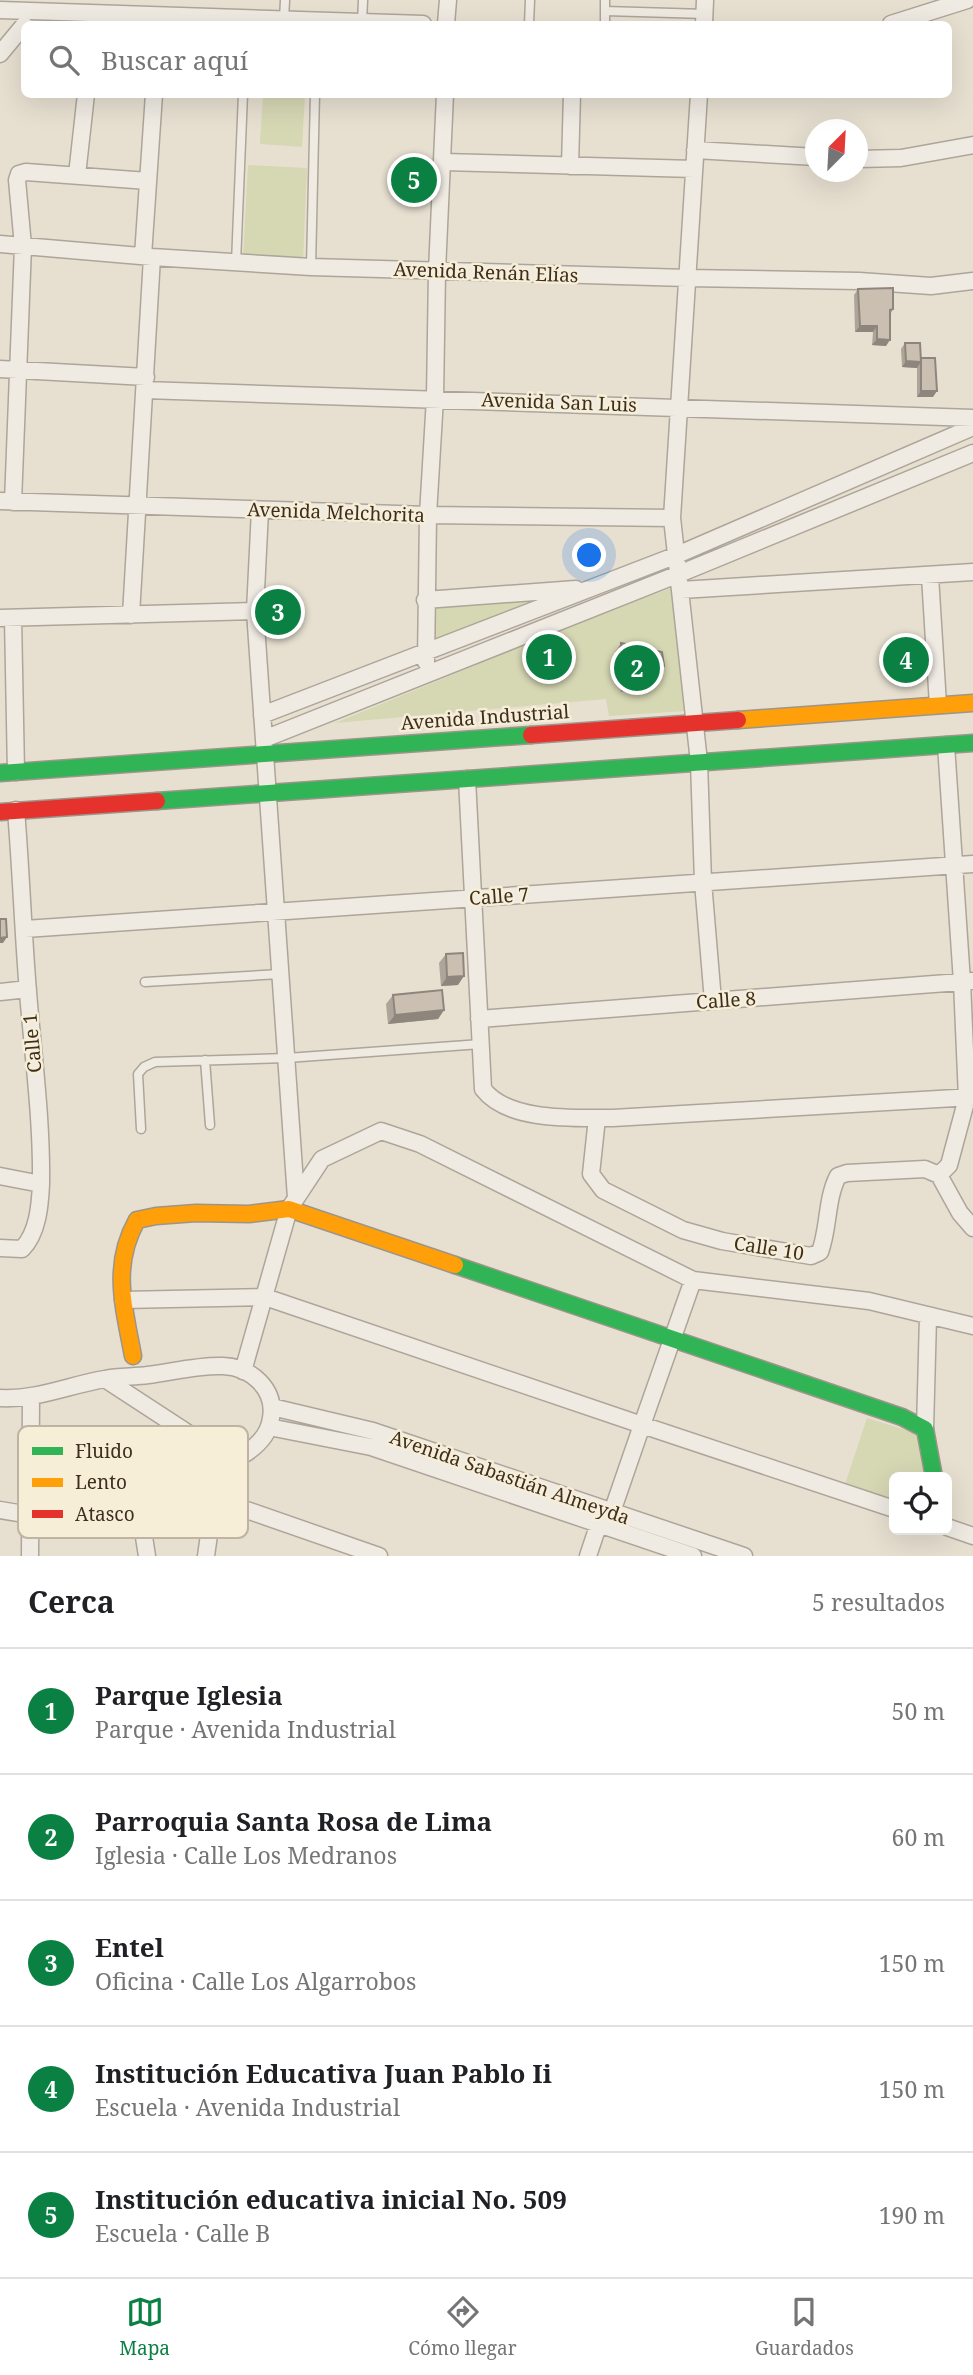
<!DOCTYPE html>
<html lang="es">
<meta charset="utf-8">
<style>
:root{--surface:#fff;--page:#f6f6f6;--text:#202124;--muted:#757577;--line:#e0e0e0;--accent:#0b8043}
body{margin:0;font-family:"Noto Serif",serif;background:var(--page);color:var(--text)}
.controls{position:absolute;right:21px;bottom:21px;display:grid;overflow:hidden;border-radius:10px;box-shadow:0 7px 28px #0002}
.controls button{width:63px;height:63px;display:grid;place-items:center;padding:0;border:0;border-bottom:2px solid var(--line);background:var(--surface);color:var(--text);font:35px sans-serif}
.compass{position:absolute;left:805px;top:119px;width:63px;height:63px;border-radius:50%;background:var(--surface);box-shadow:0 7px 28px #0002;rotate:24deg}
.you{position:absolute;left:590px;top:556px;width:24px;height:24px;margin:-18px;border:5px solid #fff;border-radius:50%;background:#1a73e8;box-shadow:0 0 0 10px #1a73e833}
.badge{display:grid;place-items:center;width:46px;height:46px;border-radius:50%;background:var(--accent);color:#fff;font-size:23px;font-weight:700}
.pin{position:absolute;translate:-50% -50%;border:4px solid #fff;box-shadow:0 2px 7px #0006}
.list{margin:0;padding:0;list-style:none}
h2{display:flex;justify-content:space-between;align-items:center;height:91px;margin:0;padding:0 28px;font-size:30px}
h2 small{font-size:23px;font-weight:400;color:var(--muted)}
.list li{display:grid;grid-template-columns:46px 1fr auto;gap:21px;align-items:center;box-sizing:border-box;height:126px;padding:0 28px;border-top:2px solid var(--line)}
.list b{display:block;font-size:26px;white-space:nowrap}
.list p{margin:0;font-size:23px;white-space:nowrap;color:var(--muted)}
.list em{font-size:23px;font-style:normal;color:var(--muted)}
.icon{flex:none;width:38px;height:38px;fill:none;stroke:currentColor;stroke-width:2;stroke-linecap:round;stroke-linejoin:round}
.map{position:relative;flex:none;width:973px;height:1556px;overflow:hidden}
.search{position:absolute;background:var(--surface);box-shadow:0 7px 28px #0002;left:21px;right:21px;top:21px;height:77px;display:flex;align-items:center;gap:18px;box-sizing:border-box;padding:0 24px;border-radius:10px;color:var(--muted);font-size:26px}
.sheet{height:721px;background:var(--surface)}
nav{display:flex;justify-content:space-around;align-items:center;box-sizing:border-box;height:98px;border-top:2px solid var(--line);background:var(--surface);font-size:19px;color:var(--muted)}
nav a{display:grid;justify-items:center;gap:4px}
nav .on{color:var(--accent)}
.map>svg:first-child{display:block}
.green{fill:#d6d7b3}
.lines{fill:none;stroke-linecap:round;stroke-linejoin:round}
.lane-casing{stroke:#ada599;stroke-width:11}
.street-casing{stroke:#ada599;stroke-width:19}
.fast-casing{stroke:#9c958a;stroke-width:19}
.slow-casing{stroke:#9c958a;stroke-width:19}
.jam-casing{stroke:#9c958a;stroke-width:19}
.lane{stroke:#efebe3;stroke-width:8}
.street{stroke:#efebe3;stroke-width:16}
.fast{stroke:#30b455;stroke-width:16}
.slow{stroke:#ff9f0a;stroke-width:16}
.jam{stroke:#e5322d;stroke-width:16}
.wall{fill:#afa499}
.shaded-wall{fill:#8e867d}
.building{fill:#cbbfb2;stroke:#8e867d;stroke-width:2}
.labels{text-anchor:middle;stroke-width:5;stroke-linejoin:round;paint-order:stroke}
.street-label{font-size:19px;fill:#3d2e20;stroke:#f7eed8}
.key{fill:#f7eed8;stroke:#bfb4a1;stroke-width:2}
.key-label{font-size:19px;fill:#3d2e20}
</style>
<div class="map">
<svg width="973" height="1556" viewBox="0 0 973 1556">
<rect width="100%" height="100%" fill="#e7e0d1"/>
<path class="green" d="M263,95H305L302,147L260,144Z
M248,165L307,168L303,262L243,258Z
M671,588L685,711L609,716L606,699L335,723L598,615Z
M568,594L430,646L427,607Z
M867,1418L922,1435L928,1477H894V1501L845,1484Z"/>
<g class="lines">
<defs>
<path id="lane" d="M605,11L705,14
M284,20L285,0
M362,23L363,0
M529,24L530,0
M605,24V0
M236,263L243,94
M311,267L315,94
M145,982L280,974
M205,1060L210,1125
M141,1129L138,1074L144,1067L155,1062L287,1058L481,1044"/>
<path id="street" d="M0,10L423,24
M446,24L448,0
M704,24L705,0
M891,24L967,0
M0,54L24,25
M699,94L672,518L699,762L703,882L713,1001
M695,150L816,157
M858,159L901,158L973,145
M443,162L694,169
M570,166L572,94
M77,175L86,94
M0,244L152,257L311,267L687,278L859,281L931,286L973,281
M143,256L154,94
M0,369L146,377
M145,390L973,418
M0,501L428,515L672,518
M13,502L23,246L17,180L19,174L26,172L148,181
M260,510L255,611L296,1198
M930,576L938,705
M681,590L973,572
M425,600L576,589
M131,615L152,257
M0,618L255,611
M13,618L16,772
M426,662L428,515L435,398L437,271L445,94
M262,715L677,555L973,427
M264,739L679,574L973,453
M467,779L483,1089C508,1122 575,1118 613,1118L973,1097
M25,929L973,864
M0,992L28,989
M479,1019L973,981
M597,1118L591,1174L603,1190L683,1230L722,1241L811,1256L820,1252C829,1228 826,1199 838,1176L847,1173L925,1169L939,1175L960,1213L973,1228
M939,1175L949,1165L967,1098L962,982L946,745
M0,1176L41,1184
M0,1248L22,1249C38,1233 40,1205 41,1184C42,1120 33,1055 28,992C23,931 21,871 16,810
M123,1300L265,1297L642,1425L693,1280
M243,1371L289,1209L322,1159L381,1131L420,1144L693,1280L869,1301L973,1326
M0,1398C37,1400 69,1385 105,1379C119,1376 134,1377 148,1375C172,1372 198,1365 223,1366C251,1367 276,1389 271,1418C269,1435 256,1447 243,1455L203,1443L105,1379
M272,1407L373,1431L744,1556
M269,1427L371,1447L693,1556
M925,1429L928,1317
M215,1499L379,1556
M134,1501L141,1518L147,1556
M0,1510L30,1515
M612,1512L642,1425L894,1509
M947,1527L973,1536
M30,1556L31,1398
M206,1556L221,1450
M588,1556L602,1514"/>
<path id="fast" d="M0,773L531,735
M157,801L973,743
M455,1265L902,1417L925,1429L934,1477"/>
<path id="slow" d="M738,720L973,703
M133,1356C124,1307 111,1266 137,1220L156,1216L196,1213L249,1214L289,1209L455,1265"/>
<path id="jam" d="M531,735L738,720
M0,812L157,801"/>
</defs>
<use href="#lane" class="lane-casing"/>
<use href="#street" class="street-casing"/>
<use href="#fast" class="fast-casing"/>
<use href="#slow" class="slow-casing"/>
<use href="#jam" class="jam-casing"/>
<use href="#lane" class="lane"/>
<use href="#street" class="street"/>
<use href="#fast" class="fast"/>
<use href="#slow" class="slow"/>
<use href="#jam" class="jam"/>
</g>
<path class="wall" d="M858,289L893,309L890,315L886,346L872,345L873,332H855L854,295Z
M905,343L921,358L933,397H917V368L902,367L901,349Z
M621,643L664,666L658,675L621,692L615,652Z
M446,954L458,985L441,986L439,963Z
M393,995L444,1010L438,1019L388,1024L386,1004Z"/>
<path class="shaded-wall" d="M860,326H877L873,332H855Z
M877,339L890,340L886,346L872,345Z
M906,361L921,362L917,368L902,367Z
M921,391H937L933,397H917Z
M664,666L658,675L621,692L628,683Z
M7,937L3,943H0V938Z
M464,976L458,985L441,986L447,977Z
M444,1010L438,1019L388,1024L395,1015Z"/>
<path class="building" d="M893,288V309L890,310V340L877,339V326H860L858,289Z
M905,343H920L921,362L906,361Z
M921,358H935L937,391H921Z
M621,643L662,652L664,666L628,683Z
M0,919H6L7,937L0,938Z
M463,953L464,976L447,977L446,954Z
M442,990L444,1010L395,1015L393,995Z"/>
<g class="labels">
<g class="street-label">
<text transform="translate(486 272) rotate(2)" y="7">Avenida Renán Elías</text>
<text transform="translate(559 402) rotate(2)" y="7">Avenida San Luis</text>
<text transform="translate(336 512) rotate(2)" y="7">Avenida Melchorita</text>
<text transform="translate(485 717) rotate(-4)" y="7">Avenida Industrial</text>
<text transform="translate(499 896) rotate(-4)" y="7">Calle 7</text>
<text transform="translate(726 1000) rotate(-4)" y="7">Calle 8</text>
<text transform="translate(32 1043) rotate(-95)" y="7">Calle 1</text>
<text transform="translate(769 1248) rotate(9)" y="7">Calle 10</text>
<text transform="translate(510 1477) rotate(19)" y="7">Avenida Sabastián Almeyda</text>
</g>
</g>
<rect x="18" y="1426" width="230" height="112" rx="10" class="key"/>
<rect x="32" y="1447" width="31" height="8" fill="#30b455"/>
<rect x="32" y="1478" width="31" height="9" fill="#ff9f0a"/>
<rect x="32" y="1510" width="31" height="8" fill="#e5322d"/>
<g class="key-label">
<text x="75" y="1458">Fluido</text>
<text x="75" y="1489">Lento</text>
<text x="75" y="1521">Atasco</text>
</g>
</svg>
<div class="controls">
<button><svg class="icon" aria-label="locate" viewBox="0 0 24 24"><circle cx="12" cy="12" r="6"/><path d="M12 2v4M12 18v4M2 12h4M18 12h4"/></svg></button>
</div>
<svg class="compass" viewBox="-18 -18 36 36"><path d="M0-13l5 13h-10z" fill="#e53935"/><path d="M0 13l5-13h-10z" fill="#757577"/></svg>
<div class="you"></div>
<div class="pin badge" style="left:549px;top:657px">1</div>
<div class="pin badge" style="left:637px;top:668px">2</div>
<div class="pin badge" style="left:278px;top:612px">3</div>
<div class="pin badge" style="left:906px;top:660px">4</div>
<div class="pin badge" style="left:414px;top:180px">5</div>
<div class="search"><svg class="icon" aria-label="search" viewBox="0 0 24 24"><circle cx="10" cy="10" r="6"/><path d="M15 15l6 6"/></svg>Buscar aquí</div>
</div>
<section class="sheet">
<h2>Cerca<small>5 resultados</small></h2>
<ul class="list">
<li><span class="badge">1</span><div><b>Parque Iglesia</b><p>Parque · Avenida Industrial</p></div><em>50 m</em></li>
<li><span class="badge">2</span><div><b>Parroquia Santa Rosa de Lima</b><p>Iglesia · Calle Los Medranos</p></div><em>60 m</em></li>
<li><span class="badge">3</span><div><b>Entel</b><p>Oficina · Calle Los Algarrobos</p></div><em>150 m</em></li>
<li><span class="badge">4</span><div><b>Institución Educativa Juan Pablo Ii</b><p>Escuela · Avenida Industrial</p></div><em>150 m</em></li>
<li><span class="badge">5</span><div><b>Institución educativa inicial No. 509</b><p>Escuela · Calle B</p></div><em>190 m</em></li>
</ul>
</section>
<nav>
<a class="on"><svg class="icon" aria-label="map" viewBox="0 0 24 24"><path d="M3 6l6-2 6 2 6-2v14l-6 2-6-2-6 2zM9 4v14M15 6v14"/></svg>Mapa</a>
<a><svg class="icon" aria-label="directions" viewBox="0 0 24 24"><path d="M12 3l9 9-9 9-9-9zM9 14v-3h6M13 9l2 2-2 2"/></svg>Cómo llegar</a>
<a><svg class="icon" aria-label="saved" viewBox="0 0 24 24"><path d="M7 4h10v16l-5-4-5 4z"/></svg>Guardados</a>
</nav>
